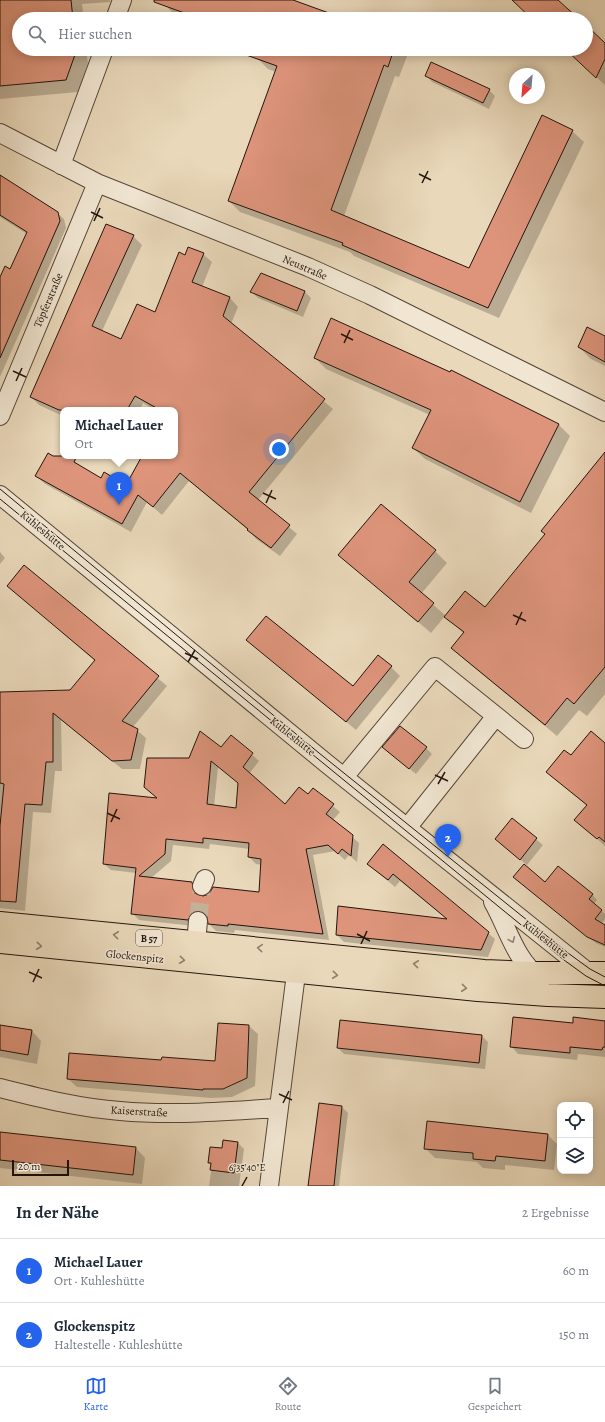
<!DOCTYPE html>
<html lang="de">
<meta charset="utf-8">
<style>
:root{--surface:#fff;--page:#f2f2f3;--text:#1f2937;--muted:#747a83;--line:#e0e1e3;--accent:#2563eb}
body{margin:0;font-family:Alegreya,serif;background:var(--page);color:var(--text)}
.controls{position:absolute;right:12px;bottom:12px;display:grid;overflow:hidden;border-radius:8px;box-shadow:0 2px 10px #0003}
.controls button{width:36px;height:36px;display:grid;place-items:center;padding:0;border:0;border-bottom:1px solid var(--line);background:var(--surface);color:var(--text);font:20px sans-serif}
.compass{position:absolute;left:509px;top:68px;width:36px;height:36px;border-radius:50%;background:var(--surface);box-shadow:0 2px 10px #0003;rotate:206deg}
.scale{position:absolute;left:12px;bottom:10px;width:57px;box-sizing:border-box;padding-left:4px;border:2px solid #24140c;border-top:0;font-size:11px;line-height:14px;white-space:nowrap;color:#24140c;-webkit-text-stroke:3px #f1e6d2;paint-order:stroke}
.you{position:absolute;left:279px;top:449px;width:14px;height:14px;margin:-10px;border:3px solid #fff;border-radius:50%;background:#1a73e8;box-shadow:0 0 0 6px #1a73e833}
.badge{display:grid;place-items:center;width:26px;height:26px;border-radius:50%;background:var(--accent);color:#fff;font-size:13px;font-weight:700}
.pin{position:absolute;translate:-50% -33px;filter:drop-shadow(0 1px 2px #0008)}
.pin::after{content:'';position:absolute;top:21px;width:14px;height:12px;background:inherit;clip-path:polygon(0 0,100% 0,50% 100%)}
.popup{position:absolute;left:60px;top:407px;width:118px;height:52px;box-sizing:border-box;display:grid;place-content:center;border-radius:8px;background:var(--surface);filter:drop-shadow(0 1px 3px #0005);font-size:13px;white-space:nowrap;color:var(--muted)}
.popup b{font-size:15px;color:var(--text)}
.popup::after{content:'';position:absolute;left:50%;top:100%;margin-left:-8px;border:8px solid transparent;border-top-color:var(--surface)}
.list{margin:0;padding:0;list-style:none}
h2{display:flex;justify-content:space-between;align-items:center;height:52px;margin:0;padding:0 16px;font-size:17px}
h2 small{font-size:13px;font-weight:400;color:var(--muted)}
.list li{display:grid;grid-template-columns:26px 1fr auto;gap:12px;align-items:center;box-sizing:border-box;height:64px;padding:0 16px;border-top:1px solid var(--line)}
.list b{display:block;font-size:15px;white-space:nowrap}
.list p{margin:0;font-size:13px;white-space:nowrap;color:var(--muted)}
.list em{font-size:13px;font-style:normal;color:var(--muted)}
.icon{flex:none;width:22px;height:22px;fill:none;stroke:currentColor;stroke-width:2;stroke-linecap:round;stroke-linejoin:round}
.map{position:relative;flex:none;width:605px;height:1186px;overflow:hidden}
.search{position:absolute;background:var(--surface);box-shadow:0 2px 10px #0003;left:12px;right:12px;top:12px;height:44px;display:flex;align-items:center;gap:10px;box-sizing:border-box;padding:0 14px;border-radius:22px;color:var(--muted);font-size:15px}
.sheet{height:180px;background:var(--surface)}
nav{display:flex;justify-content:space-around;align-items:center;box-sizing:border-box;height:56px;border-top:1px solid var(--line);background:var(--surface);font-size:11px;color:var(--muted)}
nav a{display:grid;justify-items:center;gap:2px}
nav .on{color:var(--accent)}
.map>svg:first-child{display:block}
.shadow{fill:#0003;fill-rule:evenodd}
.building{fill:#dd947b;stroke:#24140c;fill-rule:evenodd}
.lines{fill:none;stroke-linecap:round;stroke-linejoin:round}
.minor-tunnel{stroke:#c2b197;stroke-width:18;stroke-dasharray:18 9;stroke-linecap:butt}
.minor-casing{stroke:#554538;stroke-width:20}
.major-casing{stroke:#24140c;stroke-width:24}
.minor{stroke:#f1e6d2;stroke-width:18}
.major{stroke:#e9d8ba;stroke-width:22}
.tram{stroke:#24140c;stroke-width:1}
.oneway{stroke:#90806c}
.oneway2{stroke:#958879}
.ticks{fill:none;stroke:#24140c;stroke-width:1.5}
.labels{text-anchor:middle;stroke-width:3;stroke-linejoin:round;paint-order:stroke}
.shield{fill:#f1e6d2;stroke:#625347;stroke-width:1}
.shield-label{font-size:10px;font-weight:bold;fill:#24140c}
.street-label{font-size:11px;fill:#24140c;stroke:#f1e6d2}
.ticks-label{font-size:10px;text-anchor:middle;fill:#24140c;stroke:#f1e6d2;stroke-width:3;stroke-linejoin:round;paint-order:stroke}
</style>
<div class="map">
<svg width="605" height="1186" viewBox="0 0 605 1186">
<rect width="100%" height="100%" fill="#e9d8ba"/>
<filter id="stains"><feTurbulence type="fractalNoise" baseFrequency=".005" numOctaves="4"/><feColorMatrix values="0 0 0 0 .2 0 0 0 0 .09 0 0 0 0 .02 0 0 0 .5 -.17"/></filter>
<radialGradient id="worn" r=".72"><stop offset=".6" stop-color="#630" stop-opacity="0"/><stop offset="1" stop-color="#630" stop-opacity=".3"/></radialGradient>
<path class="shadow" d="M0,0H110V2L82,4L84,19H19V49H86L88,63L78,92L0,99Z
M168,0H290L342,19H183L177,17L166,6Z
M586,27L605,44V85L565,49H586Z
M260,49H407L409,51L399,77L395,76L344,216L469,269L572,131L584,142L499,318L354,256L350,252L240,212L229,201L276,72L268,69L257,58Z
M426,75L489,90L495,96L489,109L432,82Z
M0,174L5,180L57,213L64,219L66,228L0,377V279L11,270L27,234L0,217Z
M133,236L142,245L102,331L122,340L155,313L186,256L203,254L212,262L202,287L230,298L238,307L231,324L333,409L258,500L297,534L280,556L256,539L248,530L189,481L162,515L147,502L131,532L45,484L36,476L102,479L126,486L143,456H175V410H155L143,403L140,410H63V416L39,405L31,397Z
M252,292H305L311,298L303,317L258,298Z
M605,337V366L591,359L579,347Z
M315,358L451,373L452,371L559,425L570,436L531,513L425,459L413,448L430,415L326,369Z
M605,453V694L587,716L579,710L557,736L465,660L453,648L464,634L445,616L431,633L340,555L435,551L447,563L421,594L446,616L485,608L546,535L542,531Z
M0,552L5,558L0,564Z
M24,566L167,686L133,727L146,738L140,769H122L61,720L62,771H55L51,813L33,812L25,911L0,908V693L71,691L95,661L8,586Z
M248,640L353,688L391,667L400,676L356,730Z
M231,736L259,761L249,774L285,805L308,796L313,789L340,812L333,820L359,843L357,862L349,855L345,860L335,851L313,855L329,940L235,930L234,933L216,931L209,924L207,917L200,918L194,926L139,920L132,913L136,873L111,870L104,864L189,759L221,748ZM218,767L239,784L237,809L214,806ZM210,844L250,849L249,857L256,864L262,865L259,893L209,895L203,898L200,896L199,890L192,883L150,879L171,861L173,845L209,849Z
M605,744V846L576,820L587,806L548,772L571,757Z
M426,748L432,754L416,774L390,753Z
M513,820L543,845L527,865L503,846Z
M383,846L495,939L488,957L344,942L337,935L448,920L400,881L395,887L368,864Z
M520,882L545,883L592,894L597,900L594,904L605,914V919L601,924L605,927V947L596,943Z
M605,1021V1057L578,1054L577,1060L518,1054L511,1046L573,1024Z
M219,1024L249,1026L258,1034L255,1086L232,1097L211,1098L77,1087L68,1079L162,1061L216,1062Z
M0,1026L32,1031L41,1041L37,1064L0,1057Z
M482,1036L488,1042L485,1069L344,1054L338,1048Z
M319,1104L342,1107L348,1113L339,1186H309Z
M0,1133L136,1148L145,1158L142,1184L0,1168Z
M548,1135L557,1144L554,1170L505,1165V1170L483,1168L477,1162L435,1158L425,1148Z
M238,1143L244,1149L239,1186H209L212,1165L209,1162L222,1149Z"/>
<path class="building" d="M0,0H71L73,19H19V49H77L66,80L0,86Z
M154,0H293L340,17L339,19H201L154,2Z
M512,0H558L579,19H532Z
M586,25L605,43V59L596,78L565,49H586Z
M236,49H394L388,67L384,65L331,210L469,268L542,115L573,130L488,308L342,245L343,243L228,201L277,66L235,51Z
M431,62L490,89L483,103L425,76Z
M0,175L58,212L60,221L0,358V277L5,266L10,269L27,232L0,215Z
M106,224L134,235L92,326L121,339L137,304L155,312L179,252L185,255L188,247L204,253L192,282L230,297L223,316L325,399L249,492L290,525L271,548L247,530L248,529L180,473L153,507L138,495L122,524L35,476L48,453L53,456H77L74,462L101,478L104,472L126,485L142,456H175V410H160L135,396L127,410H59L30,397Z
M261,273L305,291L297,311L250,292Z
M331,318L450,372L451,370L559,424L520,502L412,448L431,410L314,358Z
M587,327L605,336V362L578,347Z
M605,452V667L574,704L567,698L545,725L451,648L464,632L444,617L465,591L485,607L545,534L541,531Z
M381,504L436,550L409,582L434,603L418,622L338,555Z
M24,565L159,676L122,721L138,729L131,760L112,761L53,713V762H46L42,805L25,804L16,902L0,901V826L4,784L0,783V692L70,690L95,660L7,586Z
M266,616L353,686L378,655L392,666L346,722L246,640Z
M400,726L427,747L409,769L382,747Z
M200,731L221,747L231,735L253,753L243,767L285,804L299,787L308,794L313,788L334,804L326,814L353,835L351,856L342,849L338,854L328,845L306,849L323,934L228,924V926L208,924L207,916L199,911L193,912L188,920L131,914L136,868L103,864L109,793L157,798L144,787L147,758H189ZM211,761L238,783L236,808L207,804ZM203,838L249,843L248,857L261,859L259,892L213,887L209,894L203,896L194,893L192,882L139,876L165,854L166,839L203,843Z
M591,731L605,743V842L599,837L597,839L574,820L587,805L546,772L564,750L571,755Z
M512,818L537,838L520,860L495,839Z
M383,844L489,932L481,950L336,935L338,906L447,919L393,874L388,880L367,864Z
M524,864L545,882L558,866L593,894L589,899L602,910L595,919L605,925V945L587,937L513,877Z
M513,1017L573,1023V1017L605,1021V1047H603L602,1050L570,1047V1053L510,1047Z
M340,1020L482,1035L479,1063L337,1048Z
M218,1023L249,1025L247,1078L223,1089H203V1090L67,1079L69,1053L161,1060L162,1057L215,1061Z
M0,1025L32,1030L28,1055L0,1050Z
M319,1103L342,1106L334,1186H308Z
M427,1121L548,1134L545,1161L496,1156L495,1161L473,1159V1153L424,1149Z
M0,1132L136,1147L133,1175L0,1160Z
M223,1140L238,1142L234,1173L210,1170L211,1163H208L210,1147L222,1148Z"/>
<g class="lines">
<path class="minor-tunnel" d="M198,921L202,886"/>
<defs>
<path id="minor" d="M115,19L122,0
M0,133L97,183L308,267L370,295L605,412
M61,165L104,49
M0,416L97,183
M0,495L326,763L589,973
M496,716L524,739
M344,777L435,667L496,716L407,828
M202,886L205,879
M493,902C508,928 515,960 540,978
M196,943L198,921
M0,1088C40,1098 79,1108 120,1111C173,1116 226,1111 279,1108
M269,1186L298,958"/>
<path id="major" d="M0,923L484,971L533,973H605
M0,942L478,990L548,995L605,997"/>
</defs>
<use href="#minor" class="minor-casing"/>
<use href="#major" class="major-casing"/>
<use href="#minor" class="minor"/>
<use href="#major" class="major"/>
<path class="tram" d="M0,489L319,753L568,953L590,969L605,977
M0,499L564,960L586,976L605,986"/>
</g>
<defs><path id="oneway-chevron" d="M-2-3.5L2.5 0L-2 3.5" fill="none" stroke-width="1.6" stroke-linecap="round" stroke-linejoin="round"/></defs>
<g class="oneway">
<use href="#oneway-chevron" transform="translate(116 935) rotate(-174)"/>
<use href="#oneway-chevron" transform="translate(39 946) rotate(6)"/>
<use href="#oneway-chevron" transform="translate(260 948) rotate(-175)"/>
<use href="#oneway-chevron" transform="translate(182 960) rotate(6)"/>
<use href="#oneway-chevron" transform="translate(416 964) rotate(-174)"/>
<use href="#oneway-chevron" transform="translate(335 975) rotate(6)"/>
<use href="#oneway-chevron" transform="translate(464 988) rotate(6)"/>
</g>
<use class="oneway2" href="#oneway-chevron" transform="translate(512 940) rotate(67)"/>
<path class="ticks" d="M419,174L431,180M422,183L428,171M91,212L103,218M94,221L100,208M341,334L353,340M344,343L350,330M13,371L26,377M16,381L22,368M263,493L276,499M266,503L272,490M513,615L526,621M516,625L522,612M185,653L198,659M188,662L195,650M435,775L448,781M438,784L445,772M107,813L120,819M111,822L117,809M357,934L370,941M361,944L367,931M29,972L42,978M33,982L39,969M279,1094L292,1100M283,1103L289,1091M242,1186L247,1177"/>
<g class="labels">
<rect class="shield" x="136" y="930" width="26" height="16" rx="3"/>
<g class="shield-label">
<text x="149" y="942">B 57</text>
</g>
<g class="street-label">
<text transform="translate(305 267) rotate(23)" y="4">Neustraße</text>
<text transform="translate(48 300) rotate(-67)" y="4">Töpferstraße</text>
<text transform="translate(43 530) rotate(40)" y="4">Kuhleshütte</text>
<text transform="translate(293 736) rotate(39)" y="4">Kuhleshütte</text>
<text transform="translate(546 939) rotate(38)" y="4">Kuhleshütte</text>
<text transform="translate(135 956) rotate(6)" y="4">Glockenspitz</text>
<text transform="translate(139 1111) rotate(3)" y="4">Kaiserstraße</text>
</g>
</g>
<g class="ticks-label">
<text x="247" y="1171">6°35'40"E</text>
</g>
<rect width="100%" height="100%" filter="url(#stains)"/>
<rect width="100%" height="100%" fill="url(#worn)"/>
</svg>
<div class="controls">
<button><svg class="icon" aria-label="locate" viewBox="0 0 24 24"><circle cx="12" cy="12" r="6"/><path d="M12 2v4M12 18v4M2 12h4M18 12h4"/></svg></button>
<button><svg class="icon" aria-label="layers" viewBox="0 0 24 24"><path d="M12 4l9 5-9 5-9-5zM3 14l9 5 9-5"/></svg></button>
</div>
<svg class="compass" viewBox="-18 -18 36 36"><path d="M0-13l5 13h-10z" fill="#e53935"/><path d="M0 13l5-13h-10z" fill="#747a83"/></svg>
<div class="scale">20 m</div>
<div class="you"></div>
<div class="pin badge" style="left:119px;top:505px">1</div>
<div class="popup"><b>Michael Lauer</b>Ort</div>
<div class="pin badge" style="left:448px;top:857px">2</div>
<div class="search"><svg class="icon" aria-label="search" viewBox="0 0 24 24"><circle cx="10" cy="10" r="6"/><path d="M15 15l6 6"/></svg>Hier suchen</div>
</div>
<section class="sheet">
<h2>In der Nähe<small>2 Ergebnisse</small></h2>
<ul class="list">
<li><span class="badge">1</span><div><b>Michael Lauer</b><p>Ort · Kuhleshütte</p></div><em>60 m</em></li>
<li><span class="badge">2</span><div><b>Glockenspitz</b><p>Haltestelle · Kuhleshütte</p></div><em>150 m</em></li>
</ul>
</section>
<nav>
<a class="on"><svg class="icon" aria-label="map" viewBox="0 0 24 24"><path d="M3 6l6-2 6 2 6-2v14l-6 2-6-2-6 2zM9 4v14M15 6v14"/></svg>Karte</a>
<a><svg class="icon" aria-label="directions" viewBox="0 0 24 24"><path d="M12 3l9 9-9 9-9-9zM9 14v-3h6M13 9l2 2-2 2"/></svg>Route</a>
<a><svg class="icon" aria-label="saved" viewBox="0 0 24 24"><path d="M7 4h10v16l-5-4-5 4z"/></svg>Gespeichert</a>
</nav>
